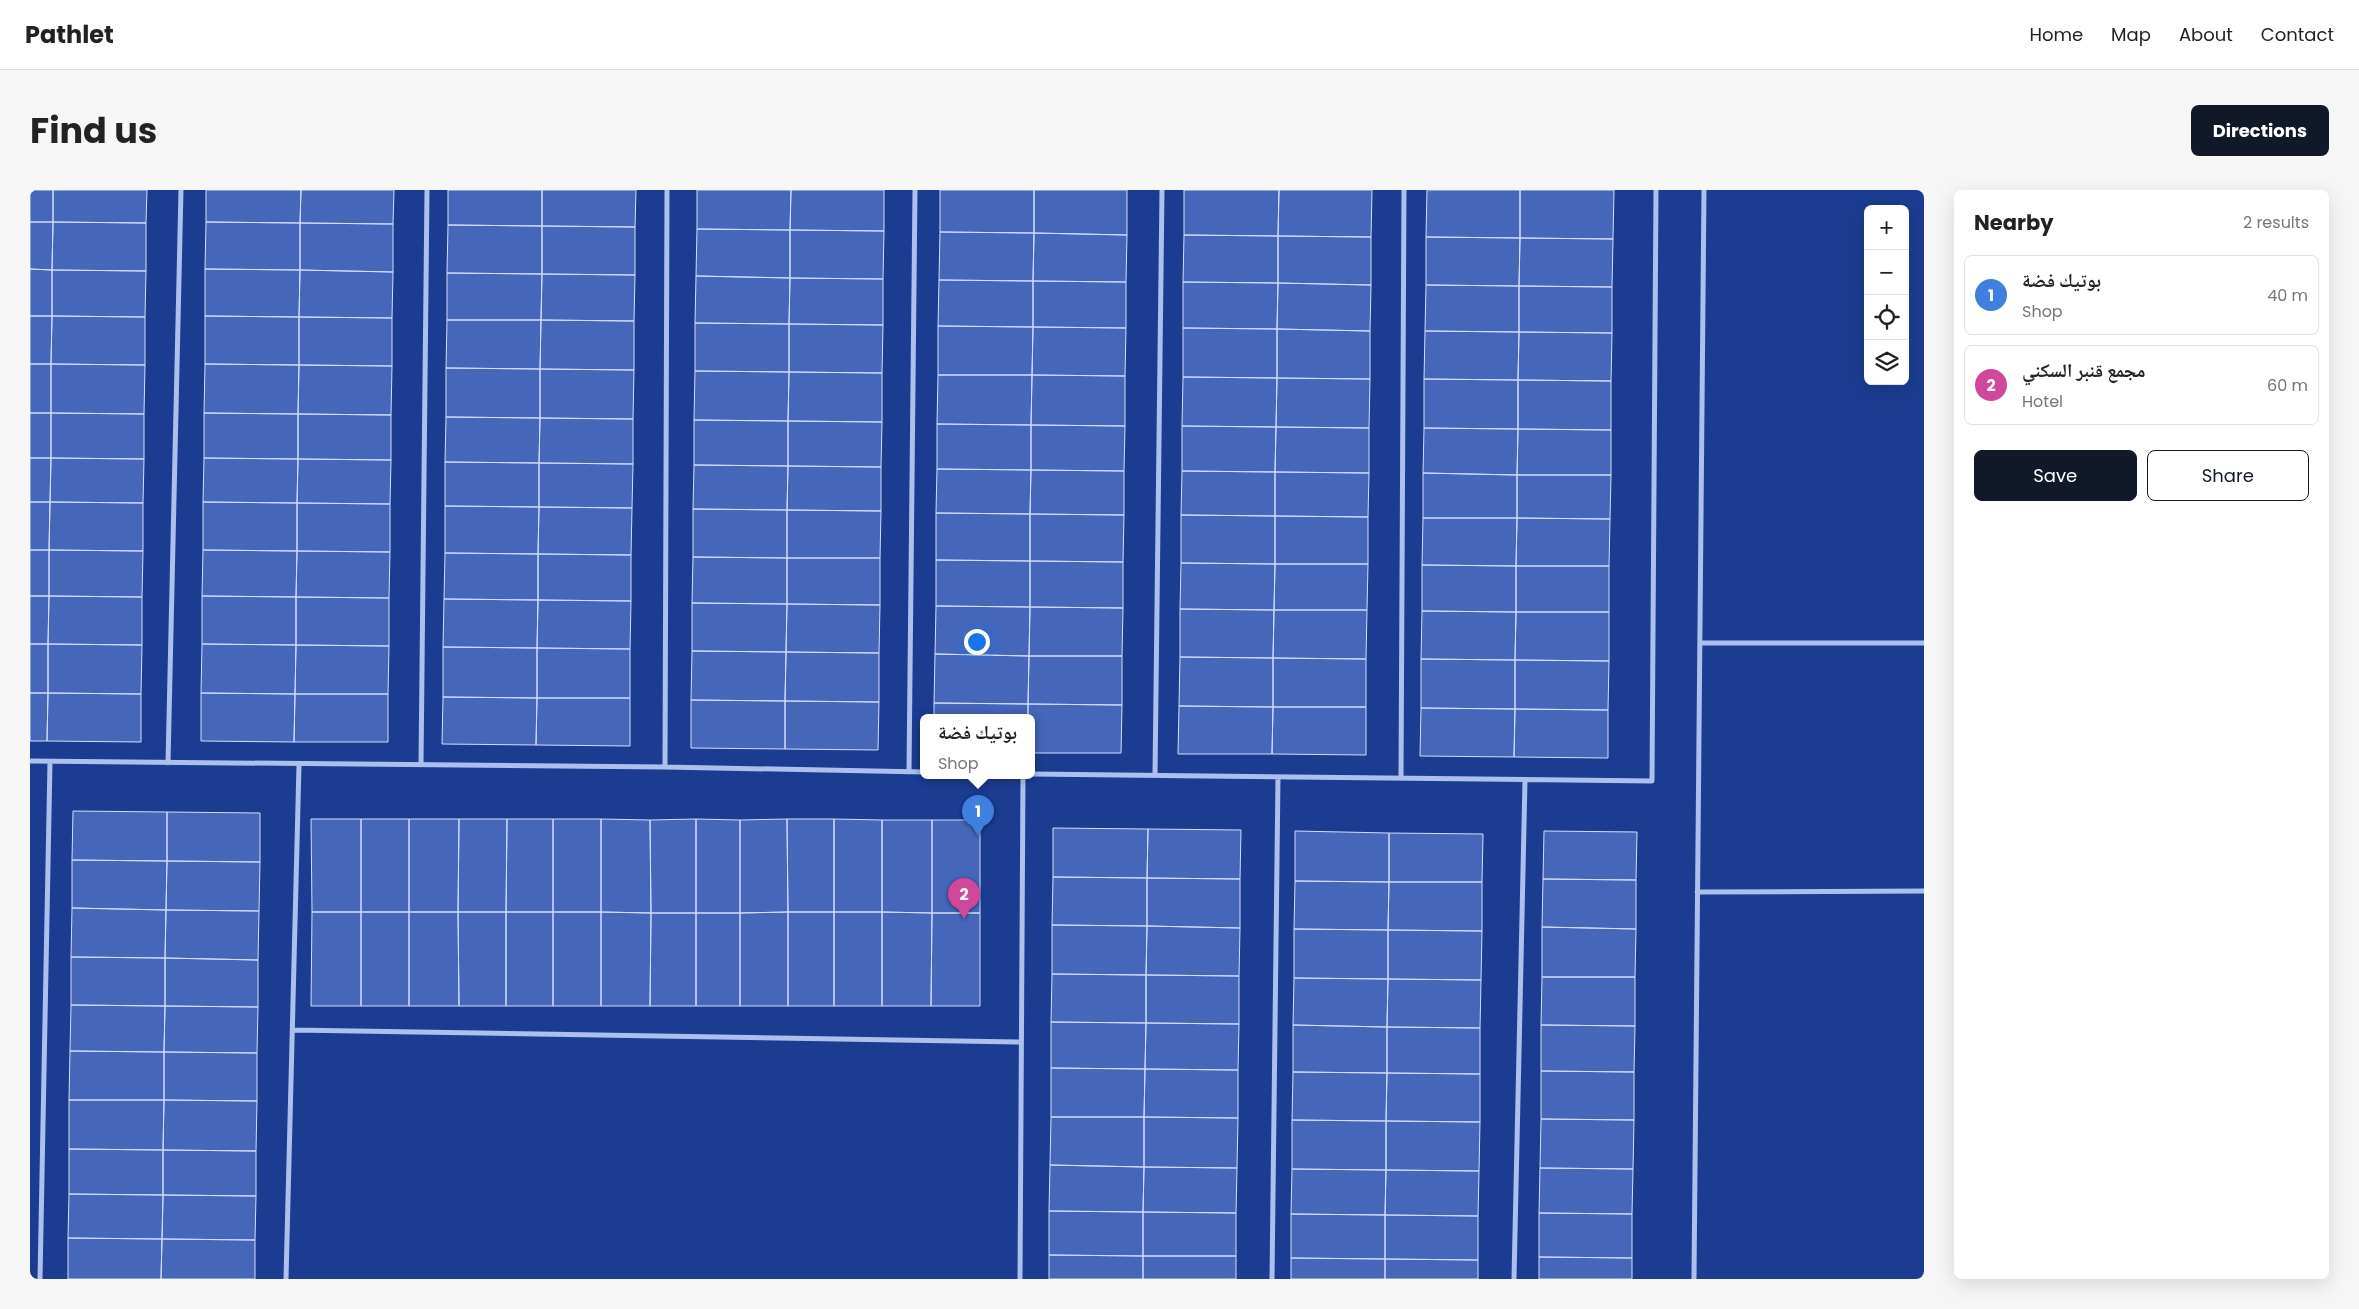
<!DOCTYPE html>
<meta charset="utf-8">
<style>
:root{--surface:#fff;--page:#f6f6f6;--text:#222;--muted:#767676;--line:#e0e0e0;--accent:#111827}
body{margin:0;font-family:Poppins,"Noto Naskh Arabic",sans-serif;background:var(--page);color:var(--text)}
.controls{position:absolute;right:15px;top:15px;display:grid;overflow:hidden;border-radius:8px;box-shadow:0 5px 20px #0002}
.controls button{width:45px;height:45px;display:grid;place-items:center;padding:0;border:0;border-bottom:1px solid var(--line);background:var(--surface);color:var(--text);font:25px sans-serif}
.you{position:absolute;left:946px;top:451px;width:18px;height:18px;margin:-12px;border:4px solid #fff;border-radius:50%;background:#1a73e8;box-shadow:0 0 0 8px #1a73e833}
.badge{display:grid;place-items:center;width:32px;height:32px;border-radius:50%;background:var(--accent);color:#fff;font-size:16px;font-weight:700}
.pin{position:absolute;translate:-50% -41px;filter:drop-shadow(0 1px 2px #0008)}
.pin::after{content:'';position:absolute;top:26px;width:18px;height:15px;background:inherit;clip-path:polygon(0 0,100% 0,50% 100%)}
.popup{position:absolute;left:890px;top:524px;width:115px;height:65px;box-sizing:border-box;display:grid;place-content:center;border-radius:8px;background:var(--surface);filter:drop-shadow(0 1px 4px #0005);font-size:16px;white-space:nowrap;color:var(--muted)}
.popup b{font-size:19px;color:var(--text)}
.popup::after{content:'';position:absolute;left:50%;top:100%;margin-left:-10px;border:10px solid transparent;border-top-color:var(--surface)}
.list{margin:0;padding:0;list-style:none}
h2{display:flex;justify-content:space-between;align-items:center;height:65px;margin:0;padding:0 20px;font-size:21px}
h2 small{font-size:16px;font-weight:400;color:var(--muted)}
.list li{display:grid;grid-template-columns:32px 1fr auto;gap:15px;align-items:center;box-sizing:border-box;height:80px;margin:0 10px 10px;padding:0 10px;border:1px solid var(--line);border-radius:8px}
.list b{display:block;font-size:19px;white-space:nowrap}
.list p{margin:0;font-size:16px;white-space:nowrap;color:var(--muted)}
.list em{font-size:16px;font-style:normal;color:var(--muted)}
.actions{display:flex;gap:10px;padding:15px 20px}
.actions a{flex:1;padding:11px 0;border:1px solid var(--accent);border-radius:8px;text-align:center;font-size:18px;color:var(--accent)}
.actions .main{background:var(--accent);color:#fff}
.icon{flex:none;width:28px;height:28px;fill:none;stroke:currentColor;stroke-width:2;stroke-linecap:round;stroke-linejoin:round}
.map{position:relative;flex:none;width:1894px;height:1089px;overflow:hidden;border-radius:8px}
header{display:flex;align-items:center;gap:30px;box-sizing:border-box;height:70px;padding:0 25px;background:var(--surface);border-bottom:1px solid var(--line)}
header strong{font-size:24px}
nav{display:flex;gap:28px;margin-inline-start:auto;font-size:18px}
.intro{display:flex;align-items:center;justify-content:space-between;box-sizing:border-box;height:120px;padding:0 30px}
h1{margin:0;font-size:35px}
.button{padding:12px 22px;border-radius:8px;background:var(--accent);color:#fff;font-size:18px;font-weight:700}
main{display:flex;gap:30px;padding:0 30px}
aside{flex:1;background:var(--surface);border-radius:8px;box-shadow:0 5px 20px #0002}
.map>svg:first-child{display:block}
.building{fill:#4566b9;stroke:#d3defa}
.lines{fill:none;stroke-linecap:round;stroke-linejoin:round}
.minor{stroke:#acc0ee;stroke-width:5}
</style>
<header>
<strong>Pathlet</strong>
<nav><a>Home</a><a>Map</a><a>About</a><a>Contact</a></nav>
</header>
<div class="intro"><h1>Find us</h1><a class="button">Directions</a></div>
<main>
<div class="map">
<svg width="1894" height="1089" viewBox="0 0 1894 1089">
<rect width="100%" height="100%" fill="#1c3c91"/>
<path class="building" d="M0,0H23V32H0Z
M23,0H117L116,33L23,32Z
M176,0H271L270,33L176,32Z
M271,0H364L363,34L270,33Z
M418,0H512V36L418,35Z
M512,0H606L605,37L512,36Z
M667,0H761L760,40L667,39Z
M761,0H854V41L760,40Z
M910,0H1004V43L910,42Z
M1004,0H1097V45L1004,43Z
M1154,0H1249L1248,46L1154,45Z
M1249,0H1342L1341,47L1248,46Z
M1397,0H1490V48L1396,47Z
M1490,0H1584L1583,49L1490,48Z
M0,32H23L22,80L0,79Z
M23,32L116,33V81L22,80Z
M176,32L270,33V80L175,79Z
M270,33L363,34V82L270,80Z
M418,35L512,36V84L417,83Z
M512,36L605,37V85L512,84Z
M667,39L760,40V88L666,86Z
M760,40L854,41L853,89L760,88Z
M910,42L1004,43L1003,91L909,90Z
M1004,43L1097,45L1096,92L1003,91Z
M1154,45L1248,46V93L1153,92Z
M1248,46L1341,47V95L1248,93Z
M1396,47L1490,48L1489,96L1396,95Z
M1490,48L1583,49L1582,97L1489,96Z
M0,79L22,80V126H0Z
M175,79L270,80L269,127L175,126Z
M22,80L116,81L115,127L22,126Z
M270,80L363,82L362,128L269,127Z
M417,83L512,84L511,130H417Z
M512,84L605,85L604,131L511,130Z
M666,86L760,88L759,134L665,133Z
M760,88L853,89V135L759,134Z
M909,90L1003,91V137L908,136Z
M1003,91L1096,92V138L1003,137Z
M1153,92L1248,93L1247,139L1153,138Z
M1248,93L1341,95L1340,141L1247,139Z
M1396,95L1489,96V142L1395,141Z
M1489,96L1582,97V143L1489,142Z
M0,126H22L21,174H0Z
M22,126L115,127V175L21,174Z
M175,126L269,127V175L175,174Z
M269,127L362,128V176L269,175Z
M417,130H511L510,179L416,178Z
M511,130L604,131V180L510,179Z
M665,133L759,134V182L665,181Z
M759,134L853,135L852,183L759,182Z
M908,136L1003,137L1002,185H908Z
M1003,137L1096,138L1095,186L1002,185Z
M1153,138L1247,139V188L1153,187Z
M1247,139L1340,141V189L1247,188Z
M1395,141L1489,142L1488,190L1394,189Z
M1489,142L1582,143L1581,191L1488,190Z
M0,174H21V223H0Z
M21,174L115,175L114,224L21,223Z
M175,174L269,175L268,224L174,223Z
M269,175L362,176L361,225L268,224Z
M416,178L510,179V228L416,227Z
M510,179L604,180L603,229L510,228Z
M665,181L759,182L758,231L664,230Z
M759,182L852,183V232L758,231Z
M908,185H1002L1001,235L907,234Z
M1002,185L1095,186V236L1001,235Z
M1153,187L1247,188L1246,237L1152,236Z
M1247,188L1340,189L1339,238L1246,237Z
M1394,189L1488,190V239L1394,238Z
M1488,190L1581,191V240L1488,239Z
M0,223H21V268H0Z
M21,223L114,224V269L21,268Z
M174,223L268,224V269L174,268Z
M268,224L361,225V270L268,269Z
M416,227L510,228L509,273L415,272Z
M510,228L603,229V274L509,273Z
M664,230L758,231V276L664,275Z
M758,231L852,232L851,277L758,276Z
M907,234L1001,235V280L907,279Z
M1001,235L1095,236L1094,281L1001,280Z
M1152,236L1246,237L1245,282L1152,281Z
M1246,237L1339,238V283L1245,282Z
M1394,238L1488,239L1487,285L1393,283Z
M1488,239L1581,240V285H1487Z
M0,268H21L20,312H0Z
M21,268L114,269L113,313L20,312Z
M174,268L268,269L267,313L173,312Z
M268,269L361,270L360,314L267,313Z
M415,272L509,273V317L415,316Z
M509,273L603,274L602,318L509,317Z
M664,275L758,276L757,320L663,319Z
M758,276L851,277V321L757,320Z
M907,279L1001,280L1000,324L906,323Z
M1001,280L1094,281V325L1000,324Z
M1152,281L1245,282V326L1151,325Z
M1245,282L1339,283L1338,327L1245,326Z
M1393,283L1487,285V328H1393Z
M1487,285H1581L1580,329L1487,328Z
M0,312H20L19,360H0Z
M20,312L113,313V361L19,360Z
M173,312L267,313V361L173,360Z
M267,313L360,314V362L267,361Z
M415,316L509,317L508,364L415,363Z
M509,317L602,318L601,365L508,364Z
M663,319L757,320V368L663,367Z
M757,320L851,321L850,368H757Z
M906,323L1000,324V371L906,370Z
M1000,324L1094,325L1093,372L1000,371Z
M1151,325L1245,326V374L1151,373Z
M1245,326L1338,327V374H1245Z
M1393,328H1487L1486,376L1392,375Z
M1487,328L1580,329L1579,376H1486Z
M0,360H19V406H0Z
M19,360L113,361L112,407L19,406Z
M173,360L267,361L266,407L172,406Z
M267,361L360,362L359,408L266,407Z
M415,363L508,364V410L414,409Z
M508,364L601,365V411L508,410Z
M663,367L757,368V414L662,413Z
M757,368H850V415L757,414Z
M906,370L1000,371V417L906,416Z
M1000,371L1093,372V418L1000,417Z
M1151,373L1245,374L1244,420L1150,419Z
M1245,374H1338L1337,420H1244Z
M1392,375L1486,376V422L1392,421Z
M1486,376H1579V422H1486Z
M0,406H19L18,454H0Z
M19,406L112,407V455L18,454Z
M172,406L266,407V455L172,454Z
M266,407L359,408V456L266,455Z
M414,409L508,410L507,458L413,457Z
M508,410L601,411L600,459L507,458Z
M662,413L757,414L756,462L662,461Z
M757,414L850,415L849,463L756,462Z
M906,416L1000,417L999,466L905,464Z
M1000,417L1093,418L1092,466H999Z
M1150,419L1244,420L1243,468L1150,467Z
M1244,420H1337L1336,469L1243,468Z
M1392,421L1486,422L1485,470L1391,469Z
M1486,422H1579V471L1485,470Z
M0,454H18V503H0Z
M18,454L112,455L111,504L18,503Z
M172,454L266,455L265,504L171,503Z
M266,455L359,456L358,504H265Z
M413,457L507,458V508L413,507Z
M507,458L600,459V508H507Z
M662,461L756,462L755,511L661,510Z
M756,462L849,463V512L755,511Z
M905,464L999,466L998,514L904,513Z
M999,466H1092V515L998,514Z
M1150,467L1243,468V517L1149,516Z
M1243,468L1336,469V517H1243Z
M1391,469L1485,470V519L1391,518Z
M1485,470L1579,471L1578,520L1485,519Z
M0,503H18L17,551H0Z
M18,503L111,504V552L17,551Z
M171,503L265,504L264,552L171,551Z
M265,504H358V552H264Z
M413,507L507,508L506,555L412,554Z
M507,508H600V556L506,555Z
M661,510L755,511V559L661,558Z
M755,511L849,512L848,560L755,559Z
M904,513L998,514V527H904Z
M998,514L1092,515L1091,563H1002V527H998Z
M1149,516L1243,517L1242,564H1148Z
M1243,517H1336V565L1242,564Z
M1391,518L1485,519L1484,567L1390,566Z
M1485,519L1578,520V568L1484,567Z
M43,621L137,622V671L42,670Z
M137,622L230,623V672L137,671Z
M281,629H331V722H282Z
M331,629H379V722H331Z
M379,629H429L428,722H379Z
M429,629H477L476,722H428Z
M477,629H523V722H476Z
M523,629H571V722H523Z
M571,629L620,630L621,723L571,722Z
M666,629V723H621L620,630Z
M666,629L710,630V723H666Z
M757,629L758,722L710,723V630Z
M757,629H804V722H758Z
M804,629L852,630V722H804Z
M852,630H902V723L852,722Z
M902,630H950V723H902Z
M1023,638L1118,639L1117,688L1023,687Z
M1118,639L1211,640L1210,689L1117,688Z
M1265,641L1359,643V692L1265,691Z
M1514,641L1607,642L1606,690L1513,689Z
M1359,643L1453,644L1452,692H1359Z
M42,670L137,671L136,720L42,718Z
M137,671L230,672L229,721L136,720Z
M1023,687L1117,688V736L1022,735Z
M1117,688L1210,689V738L1117,736Z
M1513,689L1606,690V739L1512,737Z
M1265,691L1359,692L1358,740L1264,739Z
M1359,692H1452V741L1358,740Z
M42,718L136,720L135,768L41,767Z
M136,720L229,721L228,770L135,768Z
M282,722H331V816H281Z
M331,722H379V816H331Z
M379,722H428L429,816H379Z
M428,722H476V816H429Z
M476,722H523V816H476Z
M523,722H571V816H523Z
M571,722L621,723L620,816H571Z
M758,722V816H710V723Z
M758,722H804V816H758Z
M804,722H852V816H804Z
M852,722L902,723L901,816H852Z
M621,723H666V816H620Z
M666,723H710V816H666Z
M902,723H950V816H901Z
M1022,735L1117,736L1116,785L1022,784Z
M1117,736L1210,738L1209,786L1116,785Z
M1512,737L1606,739L1605,787H1512Z
M1264,739L1358,740V789L1264,788Z
M1358,740L1452,741L1451,790L1358,789Z
M41,767L135,768V816L41,815Z
M135,768L228,770V817L135,816Z
M1022,784L1116,785V833L1021,832Z
M1116,785L1209,786V834L1116,833Z
M1512,787H1605V836L1511,835Z
M1264,788L1358,789L1357,837L1263,835Z
M1358,789L1451,790L1450,838L1357,837Z
M41,815L135,816L134,862L40,861Z
M135,816L228,817L227,863L134,862Z
M1021,832L1116,833L1115,879L1021,878Z
M1116,833L1209,834L1208,880L1115,879Z
M1263,835L1357,837V883L1263,882Z
M1511,835L1605,836L1604,882L1511,881Z
M1357,837L1450,838V884L1357,883Z
M40,861L134,862V910H39Z
M134,862L227,863V911L134,910Z
M1021,878L1115,879L1114,927H1021Z
M1115,879L1208,880V928L1114,927Z
M1511,881L1604,882V930L1511,929Z
M1263,882L1357,883L1356,931L1262,930Z
M1357,883L1450,884V932L1356,931Z
M39,910H134L133,960L39,959Z
M134,910L227,911L226,961L133,960Z
M1021,927H1114V977L1020,975Z
M1114,927L1208,928L1207,978L1114,977Z
M1511,929L1604,930L1603,979L1510,978Z
M1262,930L1356,931V980L1262,979Z
M1356,931L1450,932L1449,981L1356,980Z
M39,959L133,960V1005L39,1004Z
M133,960L226,961V1006L133,1005Z
M1020,975L1114,977L1113,1022L1019,1021Z
M1114,977L1207,978L1206,1023L1113,1022Z
M1510,978L1603,979L1602,1024L1509,1023Z
M1262,979L1356,980L1355,1025L1261,1024Z
M1356,980L1449,981L1448,1026L1355,1025Z
M39,1004L133,1005L132,1049L38,1048Z
M133,1005L226,1006L225,1050L132,1049Z
M1019,1021L1113,1022V1066L1019,1065Z
M1113,1022L1206,1023V1066H1113Z
M1509,1023L1602,1024V1068L1509,1067Z
M1261,1024L1355,1025V1069L1261,1068Z
M1355,1025L1448,1026V1070L1355,1069Z
M38,1048L132,1049L131,1089H38Z
M132,1049L225,1050V1089H131Z
M1019,1065L1113,1066V1089H1019Z
M1113,1066H1206V1089H1113Z
M1509,1067L1602,1068V1089H1509Z
M1261,1068L1355,1069V1089H1261Z
M1355,1069L1448,1070V1089H1355Z"/>
<g class="lines">
<path class="minor" d="M1670,453H1894
M0,571L635,577L894,582
M138,573L151,0
M391,575L397,0
M635,577L637,0
M879,582L885,0
M1002,584L1622,591L1626,0
M1125,585L1132,0
M1371,588L1374,0
M1667,702L1894,701
M263,840L991,852
M10,1089L20,572
M256,1089L269,575
M990,1089L993,585
M1242,1089L1248,587
M1484,1089L1495,590
M1664,1089L1674,0"/>
</g>
</svg>
<div class="controls">
<button>+</button>
<button>−</button>
<button><svg class="icon" aria-label="locate" viewBox="0 0 24 24"><circle cx="12" cy="12" r="6"/><path d="M12 2v4M12 18v4M2 12h4M18 12h4"/></svg></button>
<button><svg class="icon" aria-label="layers" viewBox="0 0 24 24"><path d="M12 4l9 5-9 5-9-5zM3 14l9 5 9-5"/></svg></button>
</div>
<div class="you"></div>
<div class="pin badge" style="left:948px;top:646px;background:#3f7fe0">1</div>
<div class="popup"><b>بوتيك فضة</b>Shop</div>
<div class="pin badge" style="left:934px;top:729px;background:#d1479c">2</div>
</div>
<aside>
<h2>Nearby<small>2 results</small></h2>
<ul class="list">
<li><span class="badge" style="background:#3f7fe0">1</span><div><b>بوتيك فضة</b><p>Shop</p></div><em>40 m</em></li>
<li><span class="badge" style="background:#d1479c">2</span><div><b>مجمع قنبر السكني</b><p>Hotel</p></div><em>60 m</em></li>
</ul>
<div class="actions"><a class="main">Save</a><a>Share</a></div>
</aside>
</main>
